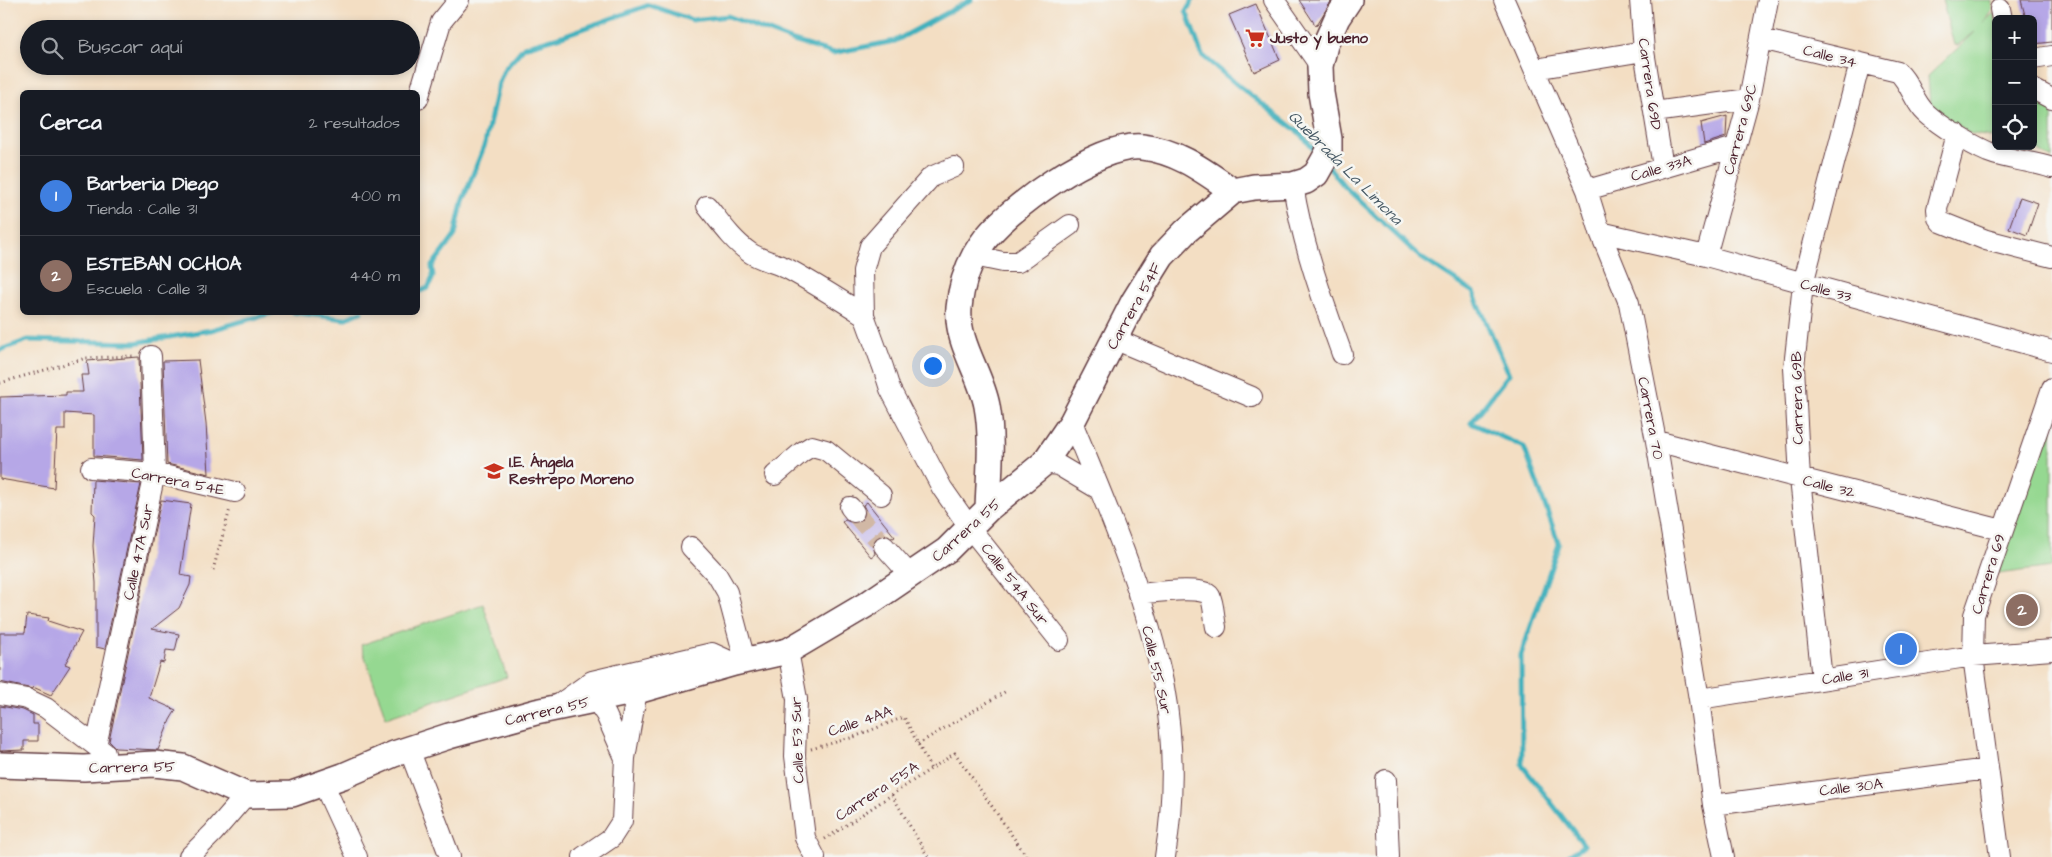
<!DOCTYPE html>
<html lang="es">
<meta charset="utf-8">
<style>
:root{--surface:#171b24;--page:#20242c;--text:#f1f3f6;--muted:#9ea1a6;--line:#363941;--accent:#0f766e}
body{margin:0;font-family:"Architects Daughter",sans-serif;background:var(--page);color:var(--text)}
.controls{position:absolute;right:15px;top:15px;display:grid;overflow:hidden;border-radius:8px;box-shadow:0 2px 8px #0003}
.controls button{width:45px;height:45px;display:grid;place-items:center;padding:0;border:0;border-bottom:1px solid var(--line);background:var(--surface);color:var(--text);font:25px sans-serif}
.you{position:absolute;left:932px;top:365px;width:18px;height:18px;margin:-12px;border:4px solid #fff;border-radius:50%;background:#1a73e8;box-shadow:0 0 0 8px #1a73e833}
.badge{display:grid;place-items:center;width:32px;height:32px;border-radius:50%;background:var(--accent);color:#fff;font-size:16px;font-weight:700}
.pin{position:absolute;translate:-50% -50%;border:2px solid #fff;box-shadow:0 1px 5px #0006}
.list{margin:0;padding:0;list-style:none}
h2{display:flex;justify-content:space-between;align-items:center;height:65px;margin:0;padding:0 20px;font-size:21px}
h2 small{font-size:16px;font-weight:400;color:var(--muted)}
.list li{display:grid;grid-template-columns:32px 1fr auto;gap:15px;align-items:center;box-sizing:border-box;height:80px;padding:0 20px;border-top:1px solid var(--line)}
.list b{display:block;font-size:19px;white-space:nowrap}
.list p{margin:0;font-size:16px;white-space:nowrap;color:var(--muted)}
.list em{font-size:16px;font-style:normal;color:var(--muted)}
.icon{flex:none;width:28px;height:28px;fill:none;stroke:currentColor;stroke-width:2;stroke-linecap:round;stroke-linejoin:round}
.map{position:relative;flex:none;width:2052px;height:857px;overflow:hidden}
.search{position:absolute;background:var(--surface);box-shadow:0 2px 8px #0003;left:20px;top:20px;width:400px;height:55px;display:flex;align-items:center;gap:12px;box-sizing:border-box;padding:0 18px;border-radius:28px;color:var(--muted);font-size:19px}
.panel{position:absolute;background:var(--surface);box-shadow:0 2px 8px #0003;left:20px;top:90px;width:400px;height:225px;border-radius:8px}
.map>svg:first-child{display:block}
.green{fill:#95d891;stroke:#707c5e}
.lines{fill:none;stroke-linecap:round;stroke-linejoin:round}
.stream{stroke:#42b1bd;stroke-width:5}
.building{fill:#b6a7e7}
.minor-tunnel{stroke:#d1b8a5;stroke-width:20;stroke-dasharray:20 10;stroke-linecap:butt}
.minor-casing{stroke:#633c42;stroke-width:22}
.major-casing{stroke:#633c42;stroke-width:28}
.path{stroke:#633c42;stroke-width:3;stroke-dasharray:1 4;stroke-linecap:butt}
.minor{stroke:#fff;stroke-width:20}
.major{stroke:#fff;stroke-width:25}
.labels{text-anchor:middle;stroke-width:5;stroke-linejoin:round;paint-order:stroke}
.poi-label{font-size:15px;font-weight:bold;fill:#4a1f2b;stroke:#f6f6f2;text-anchor:start}
.street-label{font-size:15px;fill:#4a1f2b;stroke:#f6f6f2}
.water-label{font-size:16px;font-style:italic;fill:#475965;stroke:#f6f6f2}
</style>
<div class="map">
<svg width="2052" height="857" viewBox="0 0 2052 857">
<rect width="100%" height="100%" fill="#f6f6f2"/>
<filter id="ink" filterUnits="userSpaceOnUse"><feTurbulence type="fractalNoise" baseFrequency=".02" numOctaves="2"/><feDisplacementMap in="SourceGraphic" scale="10" xChannelSelector="R" yChannelSelector="G"/><feConvolveMatrix kernelMatrix="1 2 1 2 8 2 1 2 1" color-interpolation-filters="sRGB"/></filter>
<filter id="wash" filterUnits="userSpaceOnUse"><feTurbulence type="fractalNoise" baseFrequency=".0096" numOctaves="4" result="noise"/><feDisplacementMap in="SourceGraphic" scale="20" xChannelSelector="R" yChannelSelector="G"/><feGaussianBlur stdDeviation="1.12" result="paint"/><feColorMatrix in="noise" values="0 0 0 0 0 0 0 0 0 0 0 0 0 0 0 0 0 1.4 0 .05"/><feComposite in="paint" operator="in"/></filter>
<g filter="url(#wash)">
<rect width="100%" height="100%" fill="#f3dec3"/>
<path class="green" d="M1942,0H1992V10L1983,23L1994,13L1996,19V138L1968,133L1930,106L1928,76L1975,32L1958,45H1954Z
M2033,100L2052,106V159L2031,146H2033Z
M2052,400V567L1991,575Z
M483,604L507,677L386,718L361,645Z"/>
<g class="lines">
<path class="stream" d="M1193,0L1186,11L1202,55L1240,87L1301,134L1319,156
M1328,166L1345,187L1420,257L1473,292L1509,374L1471,423L1524,447L1559,544L1521,655L1522,765L1584,845L1567,857
M418,292L428,288L433,277L432,266L455,235L462,202L485,144L497,88L504,70L524,47L562,36L649,5L692,20L728,16L790,40L833,53L895,41L971,0
M292,312L344,319L361,312
M0,350L28,340L134,343L211,330L275,312"/>
</g>
<g id="blocks">
<path class="building" d="M1299,0H1332L1316,26Z
M2021,0H2052V42L2033,44V19H2026Z
M1256,4L1280,60L1254,72L1229,15Z
M1727,116L1726,137L1704,144L1701,123Z
M2020,197L2038,203L2027,235L2009,228Z
M139,357L143,460L94,456V415L65,413V430H57L54,488L0,479V397L66,395V392H83L81,375H89L87,361Z
M198,360L206,423L209,474L167,464L163,361Z
M93,480L141,484L105,649L96,647V583L93,546L95,515L92,512Z
M161,500L191,504L180,575L191,577L190,585L179,608L152,629L179,634L175,651L166,650L164,663L160,662L149,698L176,710L170,720L158,750L116,748L109,741Z
M867,502L895,537L893,538L888,535L882,534L876,537L873,543L875,554L871,557L842,522L845,520L855,524L862,521L866,511L863,505Z
M27,615L49,618L48,621L82,632L65,664L70,666L51,695L33,687V689L0,682V633H25Z
M0,706L23,710L33,715V724H38V741H24V750L0,751Z"/>
</g>
</g>
<g filter="url(#ink)">
<use href="#blocks" fill-opacity="0" stroke="#633c42" stroke-width="1"/>
<g class="lines">
<path class="minor-tunnel" d="M854,512L884,546"/>
<defs>
<path id="minor" d="M1274,0L1320,66
M1504,0L1587,190L1600,232L1629,303L1656,441L1699,699L1713,805L1724,857
M1640,0L1644,51L1663,167
M2000,9L2002,19
M1761,39L1898,72C1911,84 1913,101 1926,113C1940,126 1970,144 1988,152C2008,160 2032,161 2052,168
M2033,59L2052,56
M1535,69L1644,51
M2033,89L2052,99
M418,99L441,22L459,0
M1654,112L1749,99
M1957,134L1937,209L1938,218L1941,222L1986,240L2052,257
M954,167L931,177L870,246L863,271L864,315L883,367L890,389L942,488L970,528L1059,640
M1293,185C1302,243 1322,298 1342,354
M1587,190L1735,147
M707,206C720,222 732,240 749,252C758,259 776,263 788,269C814,283 839,299 864,315
M1600,232L1706,256L2052,351
M974,256L1003,262H1018L1070,225
M1706,256L1749,99L1768,0
M1114,339L1252,397
M1072,422C1107,507 1146,596 1164,687C1174,742 1174,801 1165,857
M1656,441L2002,530
M1044,463L1058,465L1100,490
M91,468L155,473L235,492
M775,475L802,452L812,446L826,450L881,495
M850,507L854,512
M884,546L911,576
M691,547L717,575L727,592L745,660
M1138,594C1151,593 1204,585 1210,596C1214,604 1214,618 1216,627
M788,651L797,699L795,756L805,838L815,857
M1822,679L1800,479L1794,367L1803,284L1860,63
M0,694L27,699L46,708L105,753
M1699,699L1973,656L2052,650
M596,700L606,715L625,758
M557,706L592,681L712,653L734,663
M96,746L155,473L151,356
M409,749L450,857
M1386,780L1389,857
M323,783L357,857
M1713,805L1988,769
M189,857L213,833L246,795
M583,857L611,838L622,821L625,758L637,691
M2000,857L1973,656L1974,615L2052,388"/>
<path id="major" d="M988,509C989,475 993,439 987,406C981,373 956,343 959,308C961,285 967,265 981,245C1004,210 1099,142 1142,147C1178,151 1204,171 1233,191
M0,765L84,768L154,764L183,767L246,795L292,794L343,776L394,754L449,736L536,712L637,691L734,663L788,651L869,603L947,550L988,509L1044,463L1072,422L1134,301L1162,256L1186,231L1233,191L1254,187L1293,185L1306,181L1316,174L1329,151V139L1321,93L1320,66L1325,45L1337,18L1349,0"/>
</defs>
<use href="#minor" class="minor-casing"/>
<use href="#major" class="major-casing"/>
<path class="path" d="M0,383L86,358L135,356
M213,570L230,509
M918,744L1008,690
M811,749L854,737L904,717L931,769
M892,795L928,857
M825,839L955,753L1027,857"/>
<use href="#minor" class="minor"/>
<use href="#major" class="major"/>
</g>
</g>
<defs>
<symbol id="supermarket-bare" viewBox="-9 -9 18 18"><path d="M-6-5.5h2.5l.6 2H6L4.5 2H-2.5L-4.4-4H-6ZM-1.5 3.2a1.3 1.3 0 1 0 .1 0ZM3 3.2a1.3 1.3 0 1 0 .1 0Z" fill="#c8321e" stroke="#f6f6f2" stroke-width="2.5" paint-order="stroke"/></symbol>
<symbol id="school-bare" viewBox="-9 -9 18 18"><path d="M0-5L7-2L0 1L-7-2ZM-4 1L0 2.5L4 1V4Q0 6-4 4Z" fill="#c8321e" stroke="#f6f6f2" stroke-width="2.5" paint-order="stroke"/></symbol>
</defs>
<g fill-rule="evenodd">
<use href="#supermarket-bare" x="1241" y="24" width="28" height="28"/>
<use href="#school-bare" x="480" y="457" width="28" height="28"/>
</g>
<g class="labels">
<g class="poi-label">
<text x="1270" y="43">Justo y bueno</text>
<text x="509" y="467">I.E. Ángela<tspan x="509" dy="17">Restrepo Moreno</tspan></text>
</g>
<g class="street-label">
<text transform="translate(1830 56) rotate(14)" y="5">Calle 34</text>
<text transform="translate(1650 84) rotate(82)" y="5">Carrera 69D</text>
<text transform="translate(1740 129) rotate(-75)" y="5">Carrera 69C</text>
<text transform="translate(1661 168) rotate(-16)" y="5">Calle 33A</text>
<text transform="translate(1826 290) rotate(15)" y="5">Calle 33</text>
<text transform="translate(1134 306) rotate(-61)" y="5">Carrera 54F</text>
<text transform="translate(1797 398) rotate(-91)" y="5">Carrera 69B</text>
<text transform="translate(1651 418) rotate(79)" y="5">Carrera 70</text>
<text transform="translate(178 481) rotate(11)" y="5">Carrera 54E</text>
<text transform="translate(1829 486) rotate(14)" y="5">Calle 32</text>
<text transform="translate(966 530) rotate(-42)" y="5">Carrera 55</text>
<text transform="translate(138 552) rotate(-78)" y="5">Calle 47A Sur</text>
<text transform="translate(1988 574) rotate(-73)" y="5">Carrera 69</text>
<text transform="translate(1015 584) rotate(52)" y="5">Calle 54A Sur</text>
<text transform="translate(1157 670) rotate(77)" y="5">Calle 55 Sur</text>
<text transform="translate(1845 676) rotate(-9)" y="5">Calle 31</text>
<text transform="translate(547 711) rotate(-13)" y="5">Carrera 55</text>
<text transform="translate(860 721) rotate(-19)" y="5">Calle 4AA</text>
<text transform="translate(797 740) rotate(-92)" y="5">Calle 53 Sur</text>
<text transform="translate(132 767) rotate(-1)" y="5">Carrera 55</text>
<text transform="translate(1851 787) rotate(-7)" y="5">Calle 30A</text>
<text transform="translate(877 791) rotate(-33)" y="5">Carrera 55A</text>
</g>
<g class="water-label">
<text transform="translate(1346 167) rotate(45)" y="6">Quebrada La Limona</text>
</g>
</g>
</svg>
<div class="controls">
<button>+</button>
<button>−</button>
<button><svg class="icon" aria-label="locate" viewBox="0 0 24 24"><circle cx="12" cy="12" r="6"/><path d="M12 2v4M12 18v4M2 12h4M18 12h4"/></svg></button>
</div>
<div class="you"></div>
<div class="pin badge" style="left:1901px;top:649px;background:#3f7fe0">1</div>
<div class="pin badge" style="left:2022px;top:610px;background:#8d6e63">2</div>
<div class="search"><svg class="icon" aria-label="search" viewBox="0 0 24 24"><circle cx="10" cy="10" r="6"/><path d="M15 15l6 6"/></svg>Buscar aquí</div>
<section class="panel">
<h2>Cerca<small>2 resultados</small></h2>
<ul class="list">
<li><span class="badge" style="background:#3f7fe0">1</span><div><b>Barberia Diego</b><p>Tienda · Calle 31</p></div><em>400 m</em></li>
<li><span class="badge" style="background:#8d6e63">2</span><div><b>ESTEBAN OCHOA</b><p>Escuela · Calle 31</p></div><em>440 m</em></li>
</ul>
</section>
</div>
